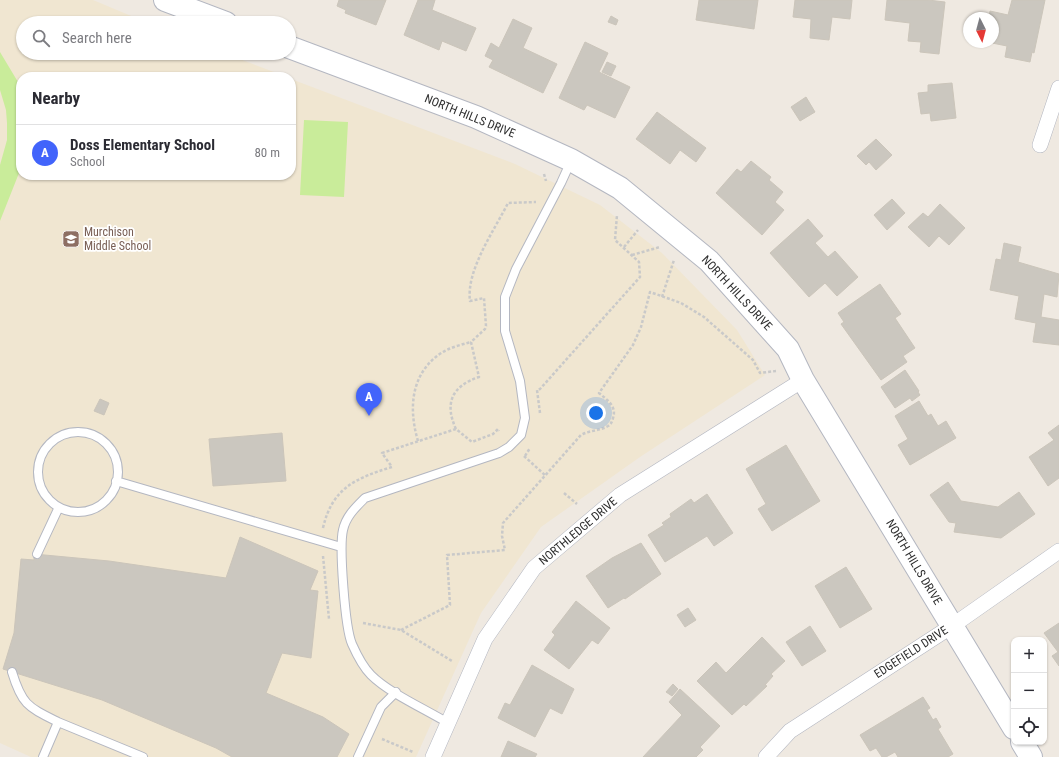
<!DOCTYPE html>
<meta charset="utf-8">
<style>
:root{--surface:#fff;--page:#f2f2f3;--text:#2b2b33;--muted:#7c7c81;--line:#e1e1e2;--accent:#4264fb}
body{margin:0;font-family:"Roboto Condensed",sans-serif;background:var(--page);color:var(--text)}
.controls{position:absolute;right:12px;bottom:12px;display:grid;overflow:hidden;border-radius:8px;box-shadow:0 1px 3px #0004}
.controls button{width:36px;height:36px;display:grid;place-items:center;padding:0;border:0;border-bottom:1px solid var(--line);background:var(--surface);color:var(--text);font:20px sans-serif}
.compass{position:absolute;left:963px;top:12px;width:36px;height:36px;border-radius:50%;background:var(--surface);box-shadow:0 1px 3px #0004;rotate:174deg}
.you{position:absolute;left:596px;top:413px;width:14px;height:14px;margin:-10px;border:3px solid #fff;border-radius:50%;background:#1a73e8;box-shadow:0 0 0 6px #1a73e833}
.badge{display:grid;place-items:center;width:26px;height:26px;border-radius:50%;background:var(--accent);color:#fff;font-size:13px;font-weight:700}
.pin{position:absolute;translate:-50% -33px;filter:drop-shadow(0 1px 2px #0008)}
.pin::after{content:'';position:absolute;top:21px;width:14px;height:12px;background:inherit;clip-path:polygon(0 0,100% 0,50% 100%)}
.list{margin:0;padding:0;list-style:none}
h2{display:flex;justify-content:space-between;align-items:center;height:52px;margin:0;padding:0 16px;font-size:17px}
h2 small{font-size:13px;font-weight:400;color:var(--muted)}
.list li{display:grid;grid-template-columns:26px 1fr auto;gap:12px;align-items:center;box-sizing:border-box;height:56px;padding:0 16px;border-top:1px solid var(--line)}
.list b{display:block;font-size:15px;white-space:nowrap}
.list p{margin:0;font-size:13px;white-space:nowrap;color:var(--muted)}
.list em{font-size:13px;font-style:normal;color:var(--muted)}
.icon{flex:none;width:22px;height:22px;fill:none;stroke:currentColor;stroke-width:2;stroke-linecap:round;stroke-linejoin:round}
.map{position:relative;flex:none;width:1059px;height:757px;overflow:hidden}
.search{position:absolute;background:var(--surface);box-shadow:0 1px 3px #0004;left:16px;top:16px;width:280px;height:44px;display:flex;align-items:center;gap:10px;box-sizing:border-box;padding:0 14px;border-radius:22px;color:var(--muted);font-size:15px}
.panel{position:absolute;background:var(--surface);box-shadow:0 1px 3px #0004;left:16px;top:72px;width:280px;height:108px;border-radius:16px}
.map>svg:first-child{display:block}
.education{fill:#f0e6d1}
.pitch{fill:#c9ec9a}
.building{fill:#cbc7bf;stroke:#cbc5ba}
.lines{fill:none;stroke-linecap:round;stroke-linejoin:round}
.lane-casing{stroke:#b4b7c1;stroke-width:10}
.street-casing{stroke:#b4b7c1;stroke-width:16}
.secondary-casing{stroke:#b4b7c1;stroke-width:24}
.path{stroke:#c9c9c9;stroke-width:2.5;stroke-dasharray:3 2;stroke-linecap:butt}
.lane{stroke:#fff;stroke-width:8}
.street{stroke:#fff;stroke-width:15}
.secondary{stroke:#fff;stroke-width:22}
.labels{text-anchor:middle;stroke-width:3.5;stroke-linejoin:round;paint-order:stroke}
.street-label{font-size:12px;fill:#2e2e2e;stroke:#fff}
.education-label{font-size:12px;fill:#785e54;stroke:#fff;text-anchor:start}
</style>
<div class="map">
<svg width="1059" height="757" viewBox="0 0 1059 757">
<rect width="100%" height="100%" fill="#efe9e1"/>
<path class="education" d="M0,0H93L148,23H23V53H224L287,77H21V175H291V79L515,164L600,205L662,253L737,330L765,375L640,457L541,527L481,613L416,757H31L0,743Z"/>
<path class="pitch" d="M0,52L21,87V168L0,221V165L7,140V123L6,110L0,90Z
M304,120L348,122L344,197L300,195Z"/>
<path class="building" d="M339,0H386L376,25L345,13L346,10L337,6Z
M418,0H435L432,10L476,28L466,51L442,41L439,50L404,35Z
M699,0H758L754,29L696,20Z
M795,0H852L850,19L832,17L829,40L810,38L811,19L793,17Z
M887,0H928L945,2L939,54L920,52L921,42L908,41L910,23L885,20Z
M1012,0H1045L1034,53L1032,52L1030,62L1005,57L1007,46L987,42H993V18H989L990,11L1008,15Z
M611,16L618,20L616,25L608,22Z
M513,19L532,28L523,48L557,64L543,93L489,67L493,60L485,56L491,43L499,48Z
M585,42L608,53L599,72L630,87L615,118L587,105L584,110L559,98Z
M607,62L616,66L611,76L602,72Z
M952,83L956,118L931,121L930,113L921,114L918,93L928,92V85Z
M806,97L815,112L800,121L791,107Z
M657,112L706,148L696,162L680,150L670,164L636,139Z
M876,139L892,155L876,170L869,162L866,165L857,156Z
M751,161L771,177L769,180L783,192L775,202L784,210L762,235L716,193L737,169L741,172Z
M892,199L905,213L887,230L874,215Z
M940,204L965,228L949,245L939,236L929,247L908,227L923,213L928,217Z
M808,219L823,236L815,243L828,257L835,251L858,277L837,296L825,283L809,297L770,253Z
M1004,243L1021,247L1018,262L1059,274L1057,297L1044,294L1041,317L1059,320V345L1033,342L1036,323L1015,319L1019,296L990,290L996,259L1001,260Z
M880,284L901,314L895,318L915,348L903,356L907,362L881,380L841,324L844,322L838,313Z
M905,370L919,391L918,392L920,395L912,401L910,398L895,408L881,387Z
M100,399L109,403L104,415L94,411Z
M919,401L928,416L931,414L938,426L946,421L956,438L910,465L898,445L908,439L895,416Z
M1059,425V478L1048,486L1029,457L1054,440L1048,433Z
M282,433L286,481L213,486L209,439Z
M786,445L820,501L772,531L758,509L766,504L746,469Z
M948,482L961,501L998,507L1019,492L1035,514L1001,538L954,532L956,523L949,522L930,495Z
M707,494L733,533L714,546L707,536L665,562L648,535L664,525L662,523L671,517L670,514L691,499L694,503Z
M240,537L318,571L310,590L318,591L311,658L282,653L266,693L323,717L349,734L337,757H232L216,748L102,700L3,669L14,633L21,559L34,560V554L109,561L226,578Z
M641,543L661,574L625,599L624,598L608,608L586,576L612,558Z
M846,567L872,609L840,628L815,586Z
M576,601L610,628L598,644L592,640L569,669L544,650L555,635L552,632Z
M688,608L696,620L685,627L677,615Z
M1059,623V666L1052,656L1058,652L1044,633Z
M810,626L826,651L802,666L786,642Z
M762,637L785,661L771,674L773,676L765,685L767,686L746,706L744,704L732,715L697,681L716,662L726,673Z
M532,665L574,689L562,714L550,708L535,737L498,718L505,703L510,705Z
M673,684L678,689L672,696L666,692Z
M680,689L720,726L700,747L703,750L696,757H643L682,715L669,702Z
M923,697L930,708L927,710L933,720L936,718L941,727L938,729L953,754L948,757H898L895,752L886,757H882L876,748L870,751L860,735Z
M508,741L537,754L535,757H501Z"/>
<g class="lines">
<defs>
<path id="lane" d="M38 472a40 40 0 1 1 80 0a40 40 0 1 1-80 0Z
M116,481L341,547
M37,554L59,507
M12,672C22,705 28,707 58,722
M448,723C425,709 389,693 371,675C364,668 356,653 352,644C345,628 339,547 343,530C346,516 356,507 365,498L499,453L509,447L521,435L525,418L520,381L505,331V297L516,269L561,183L571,161
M43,757L58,722L143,757
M358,757L381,707L396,692"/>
<path id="street" d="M1040,145L1059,88
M433,757L485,639L534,568L620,495L803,380
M766,757L790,731L952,626L1059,551"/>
<path id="secondary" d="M165,0L226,23
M289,47L476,117L571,160L620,188L709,261L788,349L803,380L1014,728
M1022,742L1031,757"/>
</defs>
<use href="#lane" class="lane-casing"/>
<use href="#street" class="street-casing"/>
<use href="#secondary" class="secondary-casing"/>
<path class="path" d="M544,174L546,181
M624,247L638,230
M632,255L660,247
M662,297L674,260
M540,413L537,390L540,389L640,277L639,262L615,240L617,215
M456,429C444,403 452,386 479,377L471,342L485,329L486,326L484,298L470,301C466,270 494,231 508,203L536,202
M418,441C409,411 410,377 437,356C447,348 460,345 471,342
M524,456L546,476
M525,456L530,448
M564,493L577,504
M323,528C332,488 356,478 392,467L382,453L456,429L472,442L493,434L498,429L499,431
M323,556L329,619
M363,623L401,630L452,661
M401,630L450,605L447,555L505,550L502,536L503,523L581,435C590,430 600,431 608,426C611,424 612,422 613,418C617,406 607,400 599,393L633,345L641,327L650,292L681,303L704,317L753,360L760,373L776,371
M382,739L413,752"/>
<use href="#lane" class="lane"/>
<use href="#street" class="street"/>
<use href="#secondary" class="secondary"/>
</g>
<defs>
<symbol id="school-square" viewBox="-11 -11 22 22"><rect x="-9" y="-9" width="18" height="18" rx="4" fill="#8d6e63" stroke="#fff"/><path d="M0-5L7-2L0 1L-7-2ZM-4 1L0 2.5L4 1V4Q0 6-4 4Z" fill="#fff"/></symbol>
</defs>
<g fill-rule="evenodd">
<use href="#school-square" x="61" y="229" width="20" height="20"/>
</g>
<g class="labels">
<g class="street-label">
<text transform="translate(470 116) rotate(22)" y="4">NORTH HILLS DRIVE</text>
<text transform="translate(737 293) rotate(47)" y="4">NORTH HILLS DRIVE</text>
<text transform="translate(578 531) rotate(-40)" y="4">NORTHLEDGE DRIVE</text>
<text transform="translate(914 562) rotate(59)" y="4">NORTH HILLS DRIVE</text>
<text transform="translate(911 652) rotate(-33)" y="4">EDGEFIELD DRIVE</text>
</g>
<g class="education-label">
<text x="84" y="236">Murchison<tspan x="84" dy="14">Middle School</tspan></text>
</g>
</g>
</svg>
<div class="controls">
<button>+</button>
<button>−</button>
<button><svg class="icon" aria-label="locate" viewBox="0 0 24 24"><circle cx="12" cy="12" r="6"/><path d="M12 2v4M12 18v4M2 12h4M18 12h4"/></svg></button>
</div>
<svg class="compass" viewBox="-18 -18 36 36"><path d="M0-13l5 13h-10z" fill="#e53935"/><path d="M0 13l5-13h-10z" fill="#7c7c81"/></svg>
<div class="you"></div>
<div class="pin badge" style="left:369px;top:416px">A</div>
<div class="search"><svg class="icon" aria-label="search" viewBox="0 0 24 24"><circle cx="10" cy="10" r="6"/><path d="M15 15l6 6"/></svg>Search here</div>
<section class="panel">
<h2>Nearby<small></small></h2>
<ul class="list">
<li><span class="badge">A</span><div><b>Doss Elementary School</b><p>School</p></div><em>80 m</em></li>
</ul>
</section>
</div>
